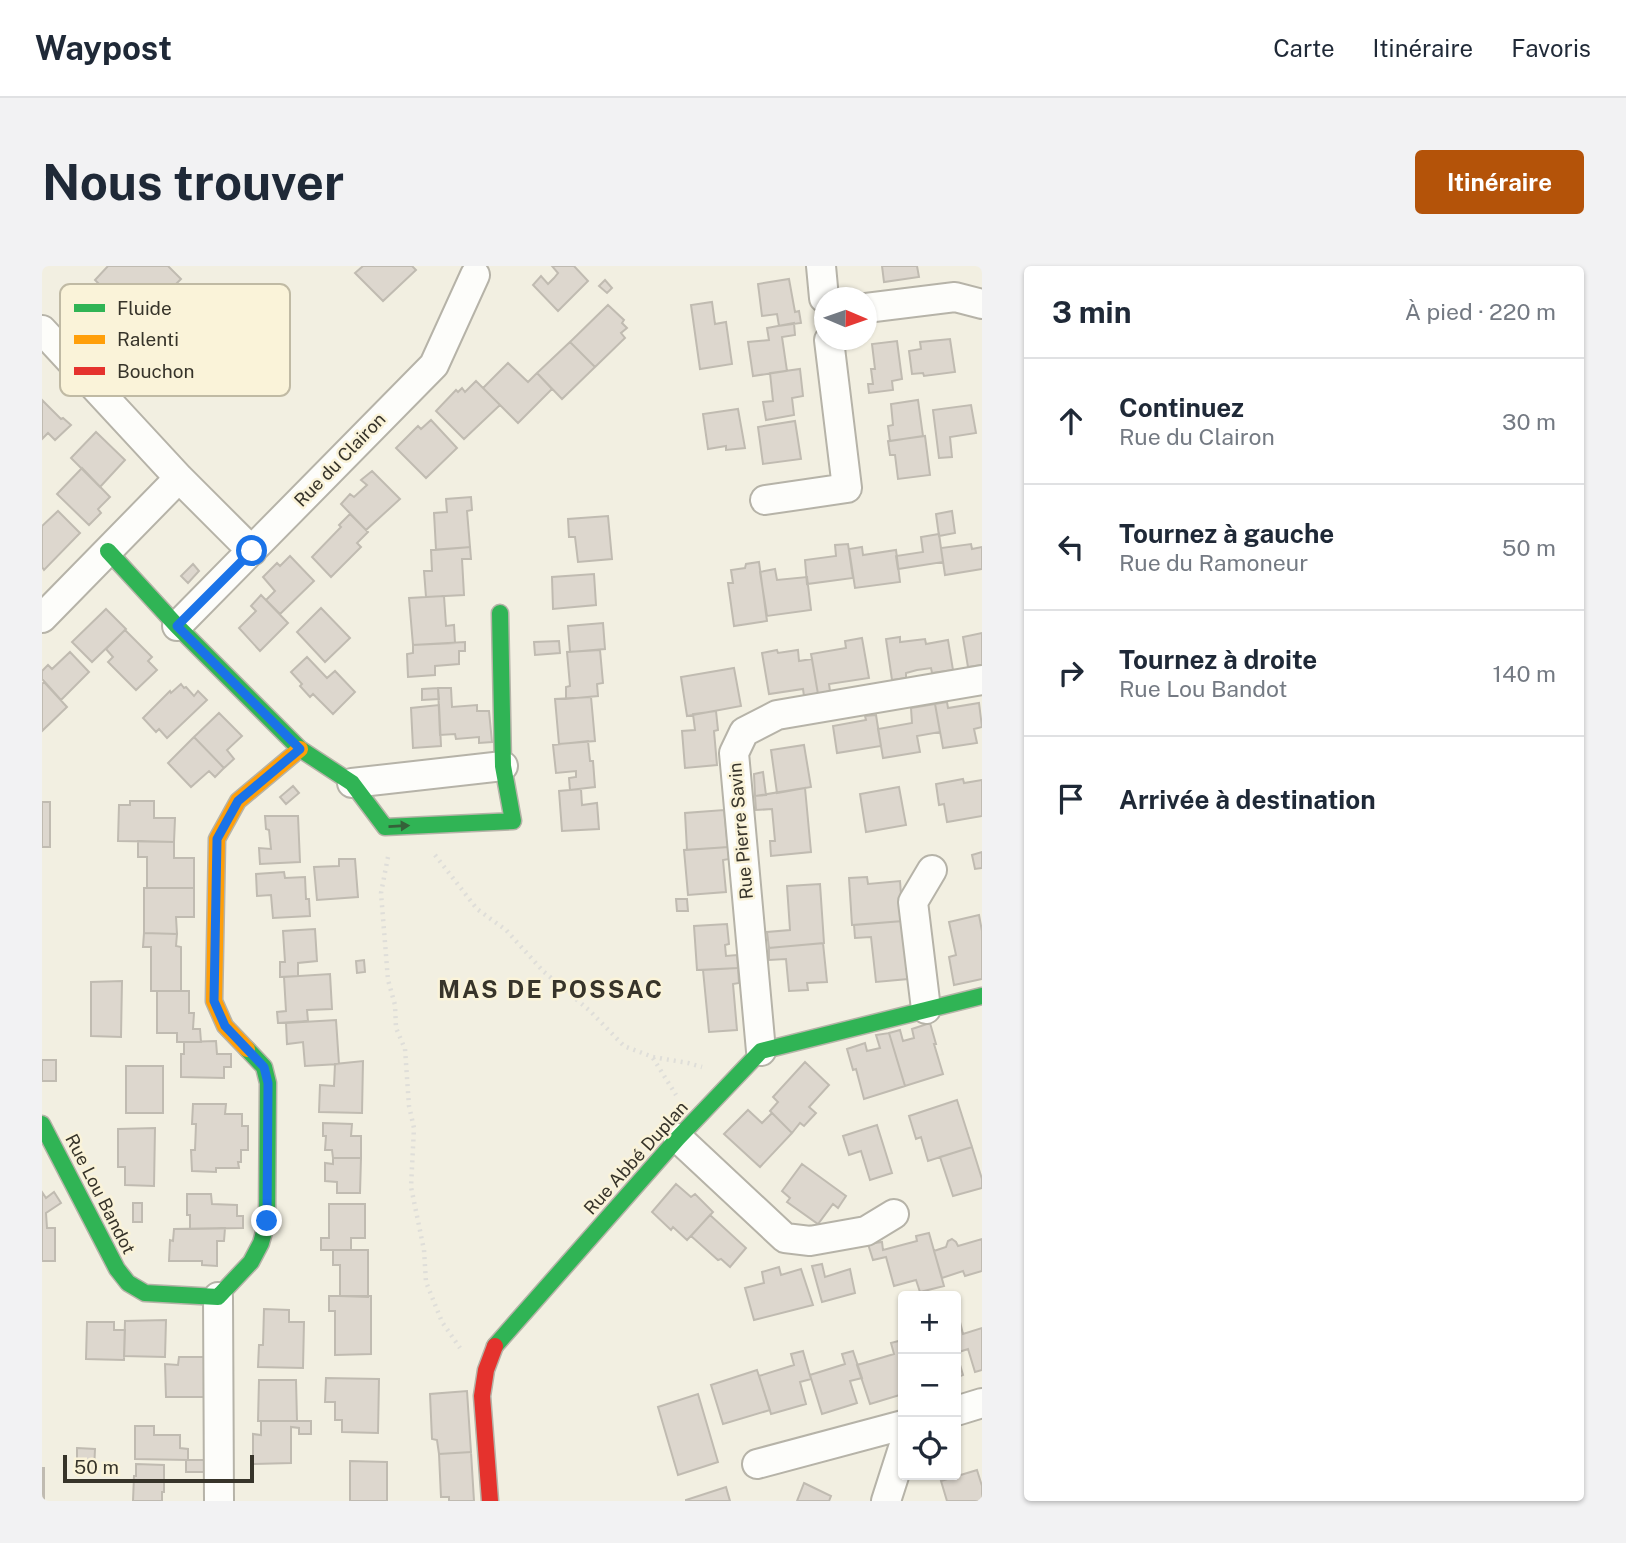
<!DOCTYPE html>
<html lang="fr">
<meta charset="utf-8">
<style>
:root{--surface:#fff;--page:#f2f2f3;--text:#1f2937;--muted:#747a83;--line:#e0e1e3;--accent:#b45309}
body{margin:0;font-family:"Public Sans",sans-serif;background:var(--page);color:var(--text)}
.controls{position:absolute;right:21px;bottom:21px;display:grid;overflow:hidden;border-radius:7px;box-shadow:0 2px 5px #0004}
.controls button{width:63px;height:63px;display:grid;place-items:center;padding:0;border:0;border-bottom:2px solid var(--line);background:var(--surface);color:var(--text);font:35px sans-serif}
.compass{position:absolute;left:772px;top:21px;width:63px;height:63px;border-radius:50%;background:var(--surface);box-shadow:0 2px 5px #0004;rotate:92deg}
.scale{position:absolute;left:21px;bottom:18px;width:191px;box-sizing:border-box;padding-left:7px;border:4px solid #37342a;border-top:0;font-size:19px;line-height:24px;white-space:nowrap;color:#37342a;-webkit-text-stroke:5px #faf3d9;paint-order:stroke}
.stop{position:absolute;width:21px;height:21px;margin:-16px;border:5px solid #1a73e8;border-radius:50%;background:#fff}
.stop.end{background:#1a73e8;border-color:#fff;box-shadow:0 2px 7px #0008}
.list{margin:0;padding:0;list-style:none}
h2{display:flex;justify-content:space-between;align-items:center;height:91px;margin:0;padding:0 28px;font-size:30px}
h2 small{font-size:23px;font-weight:400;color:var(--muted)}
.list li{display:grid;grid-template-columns:46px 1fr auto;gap:21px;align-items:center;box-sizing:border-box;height:126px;padding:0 28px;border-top:2px solid var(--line)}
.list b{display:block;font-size:26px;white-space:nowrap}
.list p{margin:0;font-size:23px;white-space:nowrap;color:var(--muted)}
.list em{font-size:23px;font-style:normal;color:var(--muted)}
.icon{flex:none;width:38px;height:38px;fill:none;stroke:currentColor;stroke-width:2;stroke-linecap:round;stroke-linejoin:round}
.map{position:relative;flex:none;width:940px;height:1235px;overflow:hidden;border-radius:7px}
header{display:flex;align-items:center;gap:42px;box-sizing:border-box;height:98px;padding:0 35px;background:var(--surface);border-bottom:2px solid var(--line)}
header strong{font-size:33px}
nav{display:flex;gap:38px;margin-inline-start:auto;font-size:24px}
.intro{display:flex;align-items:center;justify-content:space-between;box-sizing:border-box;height:168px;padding:0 42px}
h1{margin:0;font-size:49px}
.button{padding:18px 32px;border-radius:7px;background:var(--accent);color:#fff;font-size:24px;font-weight:700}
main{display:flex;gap:42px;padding:0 42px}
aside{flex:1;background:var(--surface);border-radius:7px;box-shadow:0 2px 5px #0004}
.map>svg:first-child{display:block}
.building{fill:#ddd7ce;stroke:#c0bbb1;stroke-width:2}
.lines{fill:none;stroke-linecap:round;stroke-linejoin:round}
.street-casing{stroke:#b6b3a8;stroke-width:32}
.fast-casing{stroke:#b6b3a8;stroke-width:19}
.slow-casing{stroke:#b6b3a8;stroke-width:19}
.jam-casing{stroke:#b6b3a8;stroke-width:19}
.path{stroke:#dfded9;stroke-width:4.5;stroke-dasharray:2 5;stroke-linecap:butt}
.street{stroke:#fdfdfa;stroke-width:28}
.fast{stroke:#30b455;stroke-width:16}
.slow{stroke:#ff9f0a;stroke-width:16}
.jam{stroke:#e5322d;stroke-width:16}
.oneway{fill:#356139}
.route{stroke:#1a73e8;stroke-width:9}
.labels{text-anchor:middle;stroke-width:5;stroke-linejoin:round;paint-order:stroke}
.street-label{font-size:18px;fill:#37342a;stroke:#faf3d9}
.district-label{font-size:24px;font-weight:bold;letter-spacing:2px;fill:#37342a;stroke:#faf3d9}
.key{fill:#faf3d9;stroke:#c0baa4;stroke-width:2}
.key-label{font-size:19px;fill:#37342a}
</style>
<header>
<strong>Waypost</strong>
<nav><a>Carte</a><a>Itinéraire</a><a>Favoris</a></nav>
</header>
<div class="intro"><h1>Nous trouver</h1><a class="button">Itinéraire</a></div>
<main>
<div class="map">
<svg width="940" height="1235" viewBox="0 0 940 1235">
<rect width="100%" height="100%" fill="#f2efe1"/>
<path class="building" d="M66,0H126L139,13L124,28L153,57L169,42L212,85L197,101L205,109L192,123L183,115L170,129L156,115L147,125L132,109L140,100L125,85L139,71L110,43L96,56L82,43L73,52L58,36L66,27L53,14Z
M321,0H370L374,4L341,35L313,7Z
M510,0H532L546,15L516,45L491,19L499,10L506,18L512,12L516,7Z
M840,0H875L877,11L842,16Z
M747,13L753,46L757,45L759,57L737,60L735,48L720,50L716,18Z
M563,14L570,22L565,27L557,20Z
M670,36L673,58L684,56L690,98L658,103L649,39Z
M566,39L582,54L580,57L585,62L579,67L583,72L553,101L528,76Z
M752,57L753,69L740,71L745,105L711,110L706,76L727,74L725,62Z
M908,73L913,106L882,110L881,107L870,108L867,85L879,83L878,76Z
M855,75L860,113L850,115L851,124L827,127L826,118H831L829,103H833L830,78Z
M528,76L553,101L520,133L495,107Z
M466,97L486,116L495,107L510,123L476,157L441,122Z
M758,103L761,130L750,132L752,149L724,154L721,136L731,135L728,107Z
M434,115L458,139L422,173L394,145L414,124L416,126L420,122L423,126Z
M0,134L19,153L21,152L29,159L13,174L6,167L0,173Z
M876,134L881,170L848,175L846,160L851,159L849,138Z
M929,139L934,167L908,171L910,191L897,192L891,144Z
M696,143L703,182L684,184V180L666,183L661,148Z
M389,154L415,182L384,212L354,182L376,160L379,163Z
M753,155L759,193L721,198L716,161Z
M54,166L83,194L58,221L29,192Z
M883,170L888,209L856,213L853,189H848L846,175Z
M40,202L68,231L56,243L59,247L47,259L15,228Z
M330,205L358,233L324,264L299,238L308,228L312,231L325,219L319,214Z
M429,231L430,244L425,245L428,281L394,284L392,247L405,246L404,233Z
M16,245L38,267L2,304L0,301V260Z
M910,245L913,267L897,270L894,248Z
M308,248L326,266L315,277L319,281L289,311L270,291L299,261L297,259Z
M566,250L570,293L536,296L533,271H527L526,253Z
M897,268L901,296L856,303L854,290L881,286L879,271Z
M806,278L811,312L765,318L763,294L794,290L793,279Z
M929,278L930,283L940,281V303L903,309L899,282Z
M428,281L429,293H420L422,329L384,331L382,305H390L389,284Z
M820,281L821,289L854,284L858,316L813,322L807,283Z
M248,290L272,315L238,348L224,334L233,325L221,311L235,297L238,300Z
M717,296L725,355L692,360L686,317H691L689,304L703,302L704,298Z
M151,298L157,305L146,317L139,310Z
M733,303L735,314L765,311L769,344L725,350L718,306Z
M552,308L554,339L511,343L510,311Z
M219,329L246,357L218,385L197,362L214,345L209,340Z
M402,330L404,360L412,359L413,377L371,379L367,332Z
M279,342L308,372L283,396L255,366Z
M64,343L84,363L50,396L30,376Z
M561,357L563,383L528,386L526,360Z
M83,364L110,391L106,395L115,404L94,424L66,396L71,391L64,383Z
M940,367V399L926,401L921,371Z
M858,371V376L883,373L884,378L906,374L911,404L890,407L889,402L875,404L864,407V412L850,414L844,373Z
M820,372L827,412L787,418L788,425L776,428L769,388L804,382L803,375Z
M517,375L518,387L493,389L492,376Z
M423,376V385H417V398L393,400V409L366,411L365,388L371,387V379Z
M558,384L561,417L555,418L556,430L524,433V421L528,420L525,386Z
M735,384L736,387L756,384L757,395L770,393L776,428L762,430L761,423L727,428L720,387Z
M28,386L47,406L19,434L0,413V405L6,399L10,403Z
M265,391L285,412L293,405L313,426L291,448L271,428L268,431L258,420L260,418L249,406Z
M692,402L699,440L645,450L639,411Z
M2,416L25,441L0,465V418Z
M139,418L142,422L144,421L152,430L156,425L165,434L125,472L117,463L114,466L101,452L128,425L129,427Z
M396,422H409L410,441L435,439V445H447L450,476L437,477V471L414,473L413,468L398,469Z
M396,422L397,433L380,434V423Z
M549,431L553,475L517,478L513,433Z
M905,436L906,442L937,437L940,461L932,463L935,477L901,482L893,438Z
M893,438L898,466L875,470L878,486L841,492L836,463L870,457L869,442Z
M397,439L399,480L371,482L369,442Z
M674,445L676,464L672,465L675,499L643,502L640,465L653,464L651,448Z
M177,447L200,470L185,484L192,493L182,502L152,471Z
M834,449L839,480L795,487L791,460L824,454L823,450Z
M152,471L182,502L173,511L167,505L149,521L126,497Z
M546,475L548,495H551L553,521L528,524L527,512L534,511V505L514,507L511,479Z
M762,479L769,521L735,527L729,484Z
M721,506L724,529L713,530L712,508Z
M921,513L922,517L940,514V550L905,556L902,538L897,539L894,518Z
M251,520L257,527L244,538L238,531Z
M857,521L864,559L824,566L818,528Z
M763,522L769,586L729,590L728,575H733L730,543L714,544L713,530Z
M539,523L540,539L555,537L557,563L520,565L517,525Z
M88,535H112V552H133L132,576L76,575L77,539H88Z
M0,536H8V581H0Z
M682,544L686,581L645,584L643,547Z
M223,550H256L258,596L218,598L217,582L229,583L227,564L224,563Z
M96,575L132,576V592H152V622H105V591H96Z
M686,581L687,593L681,594L684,626L646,629L642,584Z
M940,586V602L933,603L930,589Z
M297,593H313L316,631L275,634L272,601L297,600Z
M242,606L243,612L263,611L264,633H267L268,650L231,652L229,629L215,630L214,608Z
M825,611L826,618L858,615L861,655L810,659L807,612Z
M778,618L782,677L727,682L725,666L748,664L745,620Z
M102,622H152V651H134L135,668L102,667Z
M634,633H645L646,645H635Z
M937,649L940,665V713L912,719L907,691L914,689L907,656Z
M861,655L866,713L834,716L829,671L813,672L812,659Z
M685,658L687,678L683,679L684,690L695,689L696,702L655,704L652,660Z
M273,663L275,695L256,697V710L238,711V696H243L241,665Z
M102,667L135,668L134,680L139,681V725H109V681H101Z
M781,677L785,716L765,717L766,724L747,725L744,693L727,694V682Z
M322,694L323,706L315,707L314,695Z
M696,702L697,717L691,718L695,764L667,766L661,704Z
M288,708L290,743L265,744L266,755L236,757L235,746L244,745L242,711Z
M80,715L79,771L49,770V716Z
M115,725H147V747H152L151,763H158L159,776H135V767H115Z
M294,754L297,798L263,800L261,776L245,778L244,757Z
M888,757L894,778H892L901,808L863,820L847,767L858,764L861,775L872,772L870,763Z
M847,767L863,820L822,833L814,803L811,804L805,783L823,777L825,785L838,782L834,769Z
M174,775L175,788H189V801H182V812L139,811V788H142V776Z
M0,794H14V815H0Z
M321,795L320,847L277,846L278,819L292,820L293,798Z
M763,796L787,819L767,841L774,847L762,860L758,857L750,867L728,845L736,836L731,831Z
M84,800H121V847H84Z
M915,834L930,881L886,895L879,871L874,873L867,850Z
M151,838H184L183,848H200V860H206V884H199V896H196L197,902H174V906L150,905L149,884H153L154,858H150Z
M706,844L720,857L730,847L750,867L718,901L682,868Z
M281,857L310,858L309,870H319V892H291L290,884H283L284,870H281Z
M835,859L850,907L828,914L819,885L807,889L801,870Z
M113,862L112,920L83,919V901H76V863Z
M930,881L940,913V922L911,930L898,891Z
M291,892H319L318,927H295V916L283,915V897L291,898Z
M760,898L804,930L796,942L791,938L776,958L745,936L748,932L740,925Z
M634,918L649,931L653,928L671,946L645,974L631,961L629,964L610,946Z
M0,926L4,932L12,926L19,937L4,947L5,962H13V995H0Z
M145,928H169L170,938L195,939V950H201V962L148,963V949H145Z
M91,937H100V956H91Z
M287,938H323V972H309V984H279V972H287Z
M668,949L704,982L688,1001L679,993L676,994L649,970Z
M183,962L182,975H175V1000L160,999V995H127L128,974L131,975L132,963Z
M887,967L902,1020L878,1026L874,1014L852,1020L844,991L831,994L826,978L840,976L841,984L875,975L874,970Z
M910,973L914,976L916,980L940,973V1005L923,1010L921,1005L900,1012L892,985L904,981L906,975Z
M291,984H326V1031L298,1030V999H291Z
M780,998L783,1011L808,1003L813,1027L780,1036L770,1000Z
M737,1001L739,1009L759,1003L771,1039L712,1054L703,1022L722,1017L720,1006Z
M287,1030H329V1088L293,1089V1045H287Z
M222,1043L247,1044V1056H262L261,1102L216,1101L217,1079H221Z
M124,1054L123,1091L82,1090L83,1055Z
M45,1056H72V1064H83L82,1094L44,1093Z
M918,1056L921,1068L940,1062V1104L933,1106L926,1083L914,1087V1057Z
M860,1074L861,1103L858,1104L861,1117V1128L828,1138L815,1099L852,1088L849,1077Z
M761,1085L769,1113L758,1116L764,1138L729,1148L717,1110L752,1099L749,1088Z
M811,1085L820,1112L808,1115L815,1137L780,1148L768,1109L803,1098L800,1088Z
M914,1085L921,1109L914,1112Z
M137,1091H167L166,1131H124L123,1098L136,1099Z
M715,1104L728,1144L681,1158L669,1119Z
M284,1112L337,1113L336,1167L300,1166V1154H293V1136H283Z
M217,1114H254L255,1155H216Z
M425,1125L429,1186L397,1188L395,1174L390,1173L388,1128Z
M656,1128L676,1196L636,1209L616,1141Z
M219,1155H269V1168H257V1162L249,1161V1197L211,1198V1168L219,1169Z
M93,1160H112V1169H138V1182L146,1183V1194L93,1193Z
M35,1182L53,1183L52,1205L35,1204Z
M429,1186L432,1235H407V1231H399L397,1188Z
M144,1194H165V1206H144Z
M308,1195L345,1196V1235H308Z
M94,1198L122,1199V1226H120V1235H91L92,1210H94Z
M0,1202H2V1235H0Z
M935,1204L940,1220V1235H905L899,1215Z
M762,1217L789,1230L787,1235H755Z
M684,1221L688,1235H644V1234Z"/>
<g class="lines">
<defs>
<path id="street" d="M779,0L782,32
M824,42L913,31L940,38
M0,64L137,212L210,285
M723,234L805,222L787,74
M0,352L137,212
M135,360L392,99L433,9
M310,517L461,500
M884,743L871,636L890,604
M719,785L692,487L702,466L735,449L940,414
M636,872L743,972L768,975L824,965L852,948
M176,1031L177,1235
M914,1145L940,1137
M715,1198L861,1159
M844,1235L861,1182"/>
<path id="fast" d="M66,285L135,360L258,483L310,517L343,561L471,555L461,500L458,347
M0,858L75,1003L86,1017L103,1027L176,1031L209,996L219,977L225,955L226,817L222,801L205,783
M453,1080L636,872L719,785L940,730"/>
<path id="slow" d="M205,783L183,760L172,735L175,573L196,535L258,483"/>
<path id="jam" d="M448,1235L440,1130L444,1104L453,1080"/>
</defs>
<use href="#street" class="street-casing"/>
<use href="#fast" class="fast-casing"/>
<use href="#slow" class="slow-casing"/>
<use href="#jam" class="jam-casing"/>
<path class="path" d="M393,589L435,643L464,664L501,705L548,745L582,780L611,791L646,797L660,801
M346,591L339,627L346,714L353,739L354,762L363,783L367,840L372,862L369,921L382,984L384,1016L400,1056L418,1082
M611,792L634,829"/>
<use href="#street" class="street"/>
<use href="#fast" class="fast"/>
<use href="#slow" class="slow"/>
<use href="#jam" class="jam"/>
</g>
<defs><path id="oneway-solid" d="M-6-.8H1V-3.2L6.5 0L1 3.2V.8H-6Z" transform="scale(1.75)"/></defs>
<use class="oneway" href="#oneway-solid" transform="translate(357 560) rotate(-3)"/>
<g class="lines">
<path class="route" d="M210,285L135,360L258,483L196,535L175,573L172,735L183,760L222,801L226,817L225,955"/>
</g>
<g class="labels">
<g class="street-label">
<text transform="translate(298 194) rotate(-46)" y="6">Rue du Clairon</text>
<text transform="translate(699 565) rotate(-95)" y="6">Rue Pierre Savin</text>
<text transform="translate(594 892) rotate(-48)" y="6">Rue Abbé Duplan</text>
<text transform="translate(58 928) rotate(63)" y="6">Rue Lou Bandot</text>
</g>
<g class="district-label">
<text x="509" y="732">MAS DE POSSAC</text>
</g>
</g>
<rect x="18" y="18" width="230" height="112" rx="10" class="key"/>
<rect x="32" y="38" width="31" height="8" fill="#30b455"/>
<rect x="32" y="69" width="31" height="9" fill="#ff9f0a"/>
<rect x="32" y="101" width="31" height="8" fill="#e5322d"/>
<g class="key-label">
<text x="75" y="49">Fluide</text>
<text x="75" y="80">Ralenti</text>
<text x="75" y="112">Bouchon</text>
</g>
</svg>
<div class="controls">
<button>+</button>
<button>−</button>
<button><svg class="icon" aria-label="locate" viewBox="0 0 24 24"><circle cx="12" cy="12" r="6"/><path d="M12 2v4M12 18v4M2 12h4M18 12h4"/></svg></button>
</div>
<svg class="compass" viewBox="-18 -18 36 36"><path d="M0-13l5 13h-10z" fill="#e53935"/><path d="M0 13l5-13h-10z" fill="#747a83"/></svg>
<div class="scale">50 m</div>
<div class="stop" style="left:210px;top:285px"></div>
<div class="stop end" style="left:225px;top:955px"></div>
</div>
<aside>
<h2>3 min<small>À pied · 220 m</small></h2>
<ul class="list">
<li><svg class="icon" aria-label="ahead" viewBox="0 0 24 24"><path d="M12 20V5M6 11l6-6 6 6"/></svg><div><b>Continuez</b><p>Rue du Clairon</p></div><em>30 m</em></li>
<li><svg class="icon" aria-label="left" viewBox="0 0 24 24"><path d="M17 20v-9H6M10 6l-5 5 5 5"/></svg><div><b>Tournez à gauche</b><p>Rue du Ramoneur</p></div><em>50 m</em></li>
<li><svg class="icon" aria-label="right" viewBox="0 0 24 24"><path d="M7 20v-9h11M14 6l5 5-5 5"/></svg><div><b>Tournez à droite</b><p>Rue Lou Bandot</p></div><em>140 m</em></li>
<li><svg class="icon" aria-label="arrive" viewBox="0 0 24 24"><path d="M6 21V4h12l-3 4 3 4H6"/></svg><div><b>Arrivée à destination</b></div></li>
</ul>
</aside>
</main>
